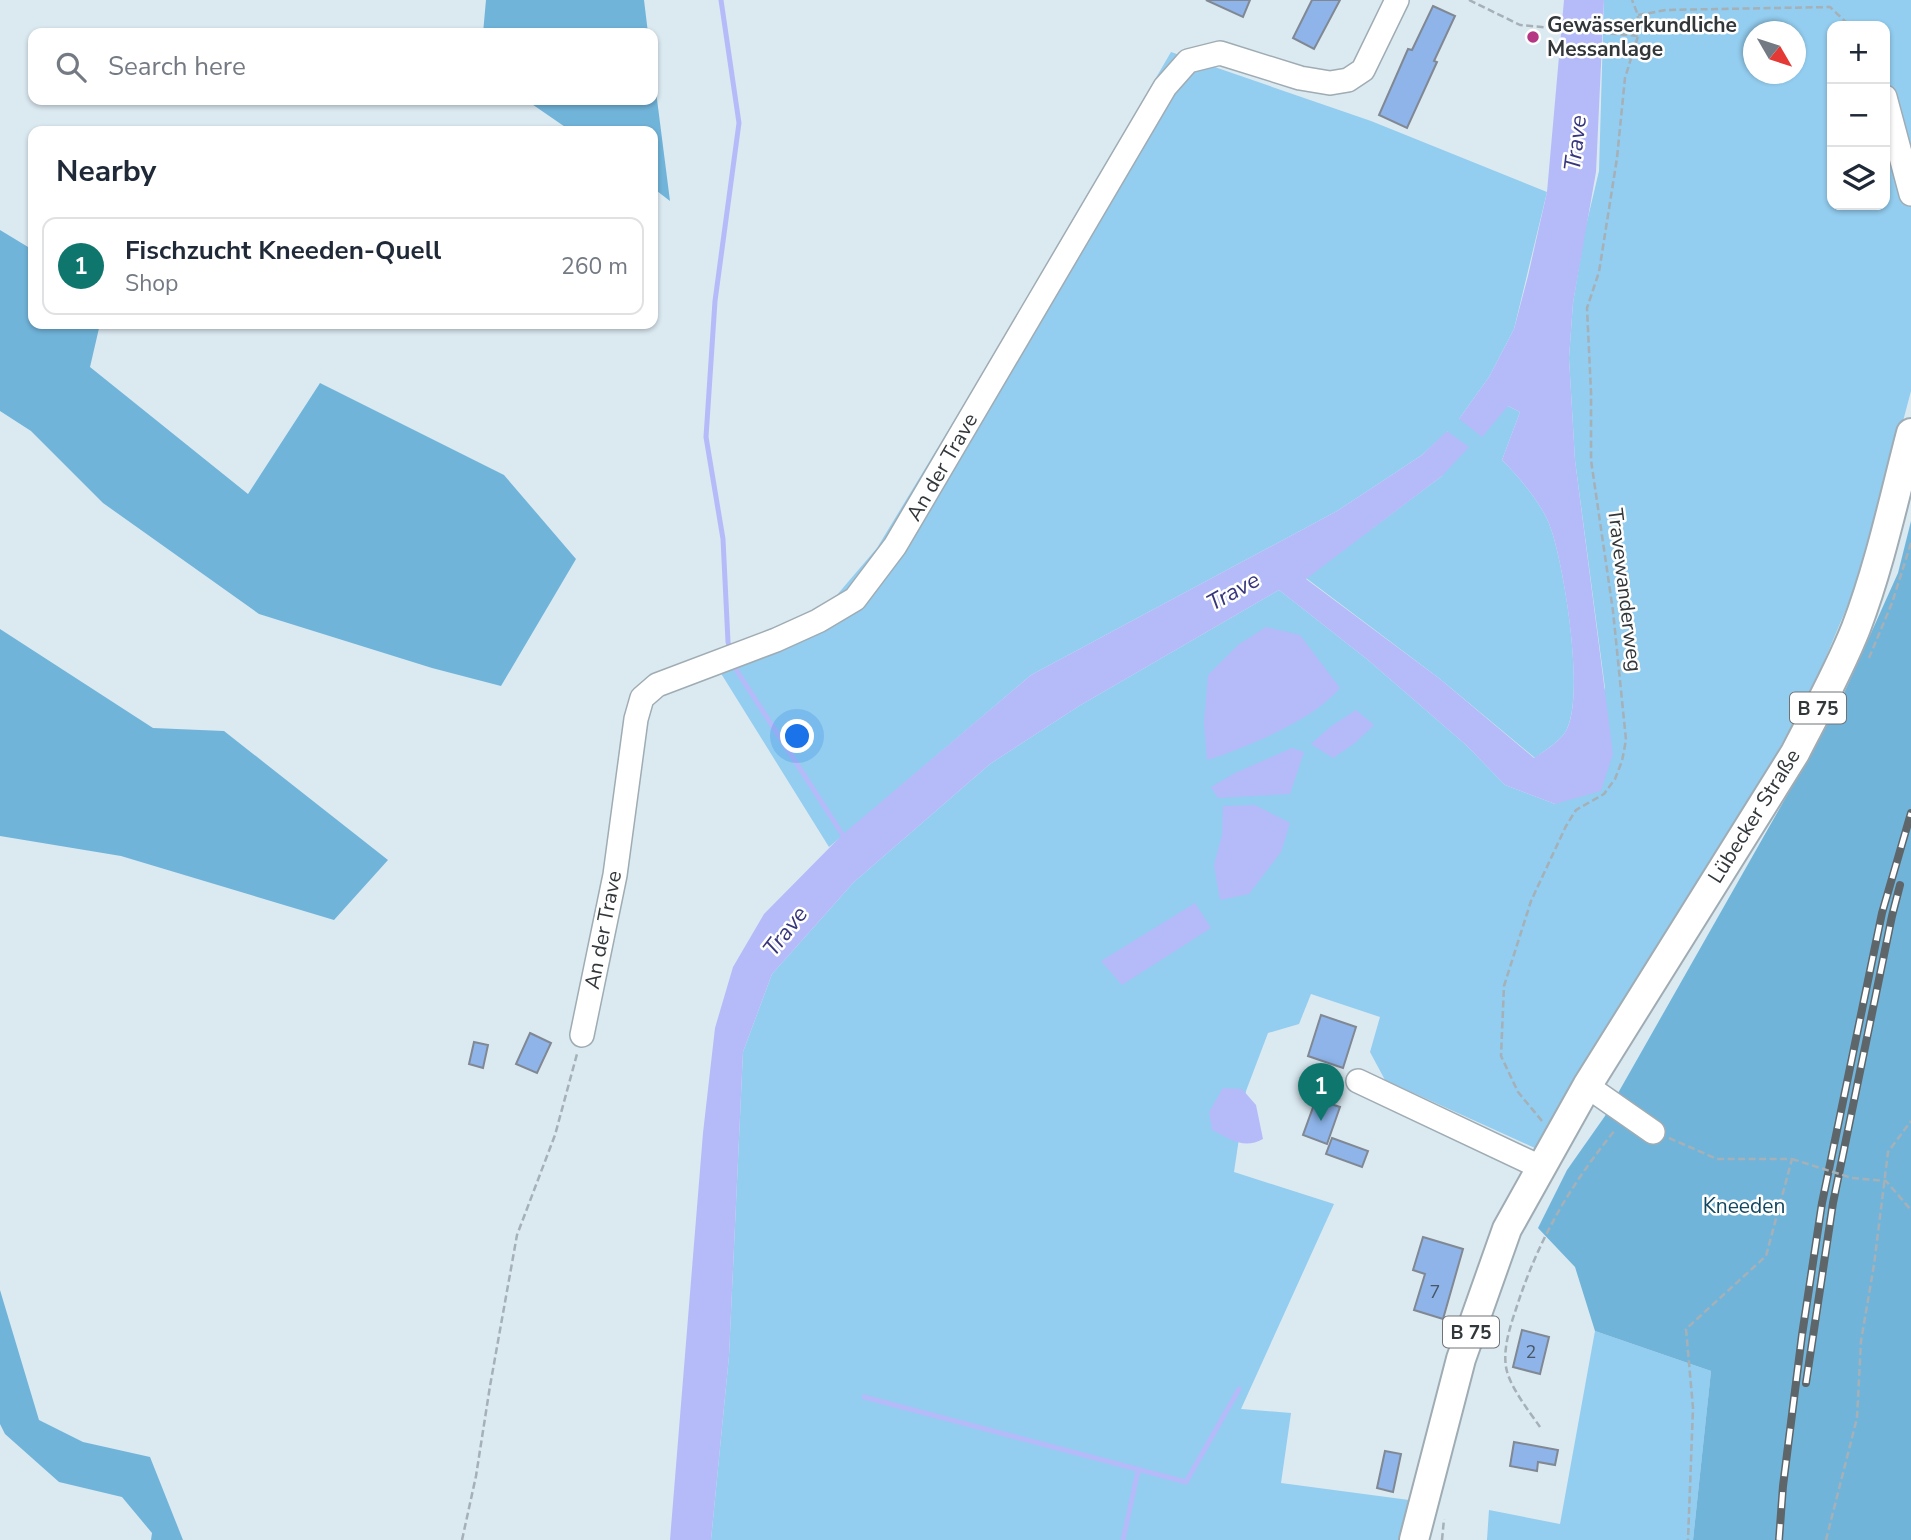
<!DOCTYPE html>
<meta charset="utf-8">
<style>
:root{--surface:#fff;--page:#f2f2f3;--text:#1f2937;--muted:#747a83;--line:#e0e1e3;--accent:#0f766e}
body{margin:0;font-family:"Nunito Sans",sans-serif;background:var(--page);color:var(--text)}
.controls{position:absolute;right:21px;top:21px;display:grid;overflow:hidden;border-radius:14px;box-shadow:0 2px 5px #0004}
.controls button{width:63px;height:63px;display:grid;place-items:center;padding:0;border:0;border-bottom:2px solid var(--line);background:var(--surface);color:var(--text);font:35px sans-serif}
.compass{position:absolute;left:1743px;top:21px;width:63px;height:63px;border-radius:50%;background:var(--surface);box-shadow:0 2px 5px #0004;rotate:129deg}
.you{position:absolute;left:798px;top:737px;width:24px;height:24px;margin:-18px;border:5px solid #fff;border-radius:50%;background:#1a73e8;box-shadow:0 0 0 10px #1a73e833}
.badge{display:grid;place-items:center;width:46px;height:46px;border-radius:50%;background:var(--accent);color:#fff;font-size:23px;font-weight:700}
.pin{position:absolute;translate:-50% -58px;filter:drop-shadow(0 2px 4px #0008)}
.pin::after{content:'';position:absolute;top:37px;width:24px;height:21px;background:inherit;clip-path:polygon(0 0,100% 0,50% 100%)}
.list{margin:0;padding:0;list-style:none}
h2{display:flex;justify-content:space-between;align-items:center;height:91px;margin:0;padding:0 28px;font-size:30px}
h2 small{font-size:23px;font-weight:400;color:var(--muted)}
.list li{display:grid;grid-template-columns:46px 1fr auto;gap:21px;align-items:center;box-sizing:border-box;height:98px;margin:0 14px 14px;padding:0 14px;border:2px solid var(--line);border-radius:14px}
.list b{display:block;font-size:26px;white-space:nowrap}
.list p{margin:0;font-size:23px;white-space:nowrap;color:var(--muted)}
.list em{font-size:23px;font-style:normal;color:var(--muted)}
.icon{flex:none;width:38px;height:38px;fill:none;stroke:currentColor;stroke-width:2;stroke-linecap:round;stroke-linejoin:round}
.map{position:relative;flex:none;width:1911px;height:1540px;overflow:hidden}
.search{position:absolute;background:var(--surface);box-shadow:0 2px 5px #0004;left:28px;top:28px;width:630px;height:77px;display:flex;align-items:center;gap:18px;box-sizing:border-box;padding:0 24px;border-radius:14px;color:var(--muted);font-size:26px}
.panel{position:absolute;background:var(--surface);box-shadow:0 2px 5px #0004;left:28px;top:126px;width:630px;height:203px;border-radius:14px}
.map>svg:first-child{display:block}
.green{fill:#93cdef;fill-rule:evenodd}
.forest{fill:#71b4da}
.water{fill:#b5bbf9}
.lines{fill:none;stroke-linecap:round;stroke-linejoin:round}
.stream{stroke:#b5bbf9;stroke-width:5}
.building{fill:#8eb4e9;stroke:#808893;stroke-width:2}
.minor-casing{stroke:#9facb4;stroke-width:26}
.major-casing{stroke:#9facb4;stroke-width:32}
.path{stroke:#a5b0b7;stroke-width:2.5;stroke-dasharray:7 3.5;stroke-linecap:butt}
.minor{stroke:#fff;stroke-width:23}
.major{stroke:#fff;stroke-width:28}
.rail-casing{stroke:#5e666a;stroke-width:8}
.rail{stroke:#fff;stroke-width:5;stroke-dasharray:16;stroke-linecap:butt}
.path-bridge{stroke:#a5b0b7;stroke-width:2.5;stroke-dasharray:7 3.5;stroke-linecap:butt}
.poi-dot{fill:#b53683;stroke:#fff;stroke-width:2.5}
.labels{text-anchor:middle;stroke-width:5;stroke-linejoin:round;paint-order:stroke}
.number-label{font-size:18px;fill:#495666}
.shield{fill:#fff;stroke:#707375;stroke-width:2}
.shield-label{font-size:19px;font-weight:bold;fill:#32373a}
.poi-label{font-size:21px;font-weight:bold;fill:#32373a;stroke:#fff;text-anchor:start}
.street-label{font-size:21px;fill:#32373a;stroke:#fff}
.park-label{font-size:21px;fill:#104761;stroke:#fff}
.water-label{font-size:23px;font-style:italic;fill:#37367d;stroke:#fff}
</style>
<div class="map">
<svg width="1911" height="1540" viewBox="0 0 1911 1540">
<rect width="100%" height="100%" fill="#dbe9f1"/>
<path class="green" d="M1604,0H1911V391L1865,564L1812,690L1750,801L1537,1149L1385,1080L1370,1052L1380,1017L1311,994L1299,1024L1268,1033L1246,1091L1234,1172L1334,1204L1241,1409L1291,1413L1281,1483L1409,1500L1400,1540H711L729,1356L743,1052L772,974L854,882L990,764L1079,706L1279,590L1368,660L1466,745L1505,785L1555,804L1605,688L1575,460L1569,358L1573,303L1585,230L1599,171ZM1832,26H1885V205H1832ZM1754,32H1796V74H1754Z
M1171,52L1371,121L1547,192L1514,329L1489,377L1459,419L1508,406L1520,412L1502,460C1519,477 1544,506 1551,529C1564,566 1587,703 1564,734C1557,743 1544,751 1535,758L1440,679L1306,578L1442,476L1448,431L1422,455L1337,511L1031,675L829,847L717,667L819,616L877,548L1018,315Z
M1595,1331L1711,1371L1693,1540H1487L1489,1510L1560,1524Z"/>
<path class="forest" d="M486,0H644L648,33H483Z
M653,68L670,201L653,188V131H571L526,100H653Z
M0,230L33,250V324H100L90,367L248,494L320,383L504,475L576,559L501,686L432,668L259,614L103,503L31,431L0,411Z
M1911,521V1540H1693L1711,1371L1595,1331L1575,1267L1538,1228L1567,1170L1605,1116L1840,702L1898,573Z
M0,629L153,728L224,731L388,860L334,920L121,856L0,836Z
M0,1290L39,1420L83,1442L150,1457L183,1540H151L152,1533L122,1497L59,1482L5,1434L0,1424Z"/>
<path class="water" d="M1564,0H1604L1596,172L1573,303L1569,358L1575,460L1613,754L1601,791L1555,804L1505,785L1466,745L1368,660L1279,590L1079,706L990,764L854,882L772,974L743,1052L729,1356L711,1540H670L703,1133L715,1028L733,967L764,914L842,835L1031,675L1337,511L1422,455L1447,431L1469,447L1442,476L1306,579L1440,679L1534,758C1543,752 1557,743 1564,734C1587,704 1564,566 1551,529C1544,506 1519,477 1502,460L1520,412L1508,406L1482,437L1459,419L1489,377L1514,329L1528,276L1547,192Z
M1266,627L1300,635L1340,688C1314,720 1247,747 1207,760L1204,723L1208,675L1238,645Z
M1356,710L1374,725L1355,743L1333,758L1311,744L1330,727Z
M1292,748L1304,752L1290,794L1218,798L1211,787L1235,773Z
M1255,805L1290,823L1281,852L1249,894L1220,900L1214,865L1222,835L1223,806Z
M1195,903L1211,928L1122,985L1101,961Z
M1223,1088L1242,1089L1256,1105L1263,1139C1244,1150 1230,1139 1212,1130L1209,1112Z"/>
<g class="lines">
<path class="stream" d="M721,0L739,123L715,301L706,437L723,539L728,642L730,650
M734,662L737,671L846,840
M864,1397L1186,1482L1239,1389
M1123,1540L1138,1471"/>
</g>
<path class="building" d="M1206,0H1250L1243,17Z
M1312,0H1340L1314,49L1293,38Z
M1433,6L1455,16L1434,61L1437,62L1407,128L1379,115L1408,49L1412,50Z
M1321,1015L1356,1027L1343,1068L1308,1056Z
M530,1033L551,1043L537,1073L516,1064Z
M474,1042L488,1045L483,1068L469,1064Z
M1316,1099L1340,1107L1327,1144L1303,1135Z
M1332,1138L1368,1151L1362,1167L1326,1154Z
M1423,1237L1463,1249L1443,1319L1414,1310L1425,1274L1413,1270Z
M1522,1330L1549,1337L1540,1374L1513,1367Z
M1514,1442L1558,1450L1555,1465L1538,1462L1537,1471L1510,1466Z
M1385,1451L1401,1454L1393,1492L1377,1488Z"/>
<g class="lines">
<defs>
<path id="minor" d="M1885,97L1911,194
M582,1035L615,875L636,719L642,698L657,685L776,640L818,621L855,599L895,546L1165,87L1188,61L1220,53L1300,78L1330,83L1348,80L1363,70L1397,0
M1358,1081L1540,1167
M1587,1086L1653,1132"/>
<path id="major" d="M1414,1540L1461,1359L1507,1229L1587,1086L1795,753C1816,712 1839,671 1856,628C1880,565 1894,498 1911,433"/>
</defs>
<use href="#minor" class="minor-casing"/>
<use href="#major" class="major-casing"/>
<path class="path" d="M1469,0L1520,25L1638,36
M1638,15L1666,10L1830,7L1850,26
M1869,658L1892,603L1911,543
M1542,1121L1518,1092L1501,1056L1504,986L1531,901L1566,826L1576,810L1604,794L1615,779L1622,761L1626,740L1613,611L1591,460V392L1587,308L1599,272L1617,158L1625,78L1638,36V15L1632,0
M1669,1138L1717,1159H1792L1766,1256L1686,1329L1693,1408L1688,1540
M1852,1178L1886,1181L1911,1210
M1540,1427C1529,1411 1509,1386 1506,1367C1503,1348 1510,1327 1516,1309C1538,1240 1570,1185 1616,1129
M462,1540L476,1476L490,1386L517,1235L555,1135L577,1054
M1442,1540L1444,1519
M1826,1540L1857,1418L1861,1341L1874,1265L1888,1152L1911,1121"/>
<use href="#minor" class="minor"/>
<use href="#major" class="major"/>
<defs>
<path id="rail" d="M1806,1383L1833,1203L1892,916L1900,885
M1779,1540L1783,1486L1802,1335L1822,1203L1882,913L1911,813"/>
</defs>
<use href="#rail" class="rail-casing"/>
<use href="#rail" class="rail"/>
<path class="path-bridge" d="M1792,1159L1852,1178"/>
</g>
<circle class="poi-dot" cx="1533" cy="37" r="7"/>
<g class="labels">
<g class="number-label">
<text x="1435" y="1298">7</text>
<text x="1531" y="1358">2</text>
</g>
<g class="shield">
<rect x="1790" y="692.5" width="56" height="31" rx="5"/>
<rect x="1443" y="1316.5" width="56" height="31" rx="5"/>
</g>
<g class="shield-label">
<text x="1818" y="715">B 75</text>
<text x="1471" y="1339">B 75</text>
</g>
<g class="poi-label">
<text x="1547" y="32">Gewässerkundliche<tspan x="1547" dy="24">Messanlage</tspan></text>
</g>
<g class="street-label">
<text transform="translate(942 467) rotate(-60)" y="7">An der Trave</text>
<text transform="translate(1625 590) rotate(83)" y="7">Travewanderweg</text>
<text transform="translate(1754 816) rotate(-58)" y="7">Lübecker Straße</text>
<text transform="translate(603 930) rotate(-79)" y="7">An der Trave</text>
</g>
<g class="park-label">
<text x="1744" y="1213">Kneeden</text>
</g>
<g class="water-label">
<text transform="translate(1575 143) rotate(-83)" y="8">Trave</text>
<text transform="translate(1233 591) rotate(-29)" y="8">Trave</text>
<text transform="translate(785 931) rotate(-52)" y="8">Trave</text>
</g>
</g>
</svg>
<div class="controls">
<button>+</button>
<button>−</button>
<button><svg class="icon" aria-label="layers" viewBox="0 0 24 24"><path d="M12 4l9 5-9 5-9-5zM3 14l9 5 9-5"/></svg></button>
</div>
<svg class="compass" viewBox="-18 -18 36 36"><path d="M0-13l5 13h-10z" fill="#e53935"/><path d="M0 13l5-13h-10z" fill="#747a83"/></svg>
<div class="you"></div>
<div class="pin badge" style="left:1321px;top:1121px">1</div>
<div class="search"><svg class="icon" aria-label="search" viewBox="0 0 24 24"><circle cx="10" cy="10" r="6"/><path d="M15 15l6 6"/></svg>Search here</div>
<section class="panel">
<h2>Nearby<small></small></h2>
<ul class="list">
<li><span class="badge">1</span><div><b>Fischzucht Kneeden-Quell</b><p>Shop</p></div><em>260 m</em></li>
</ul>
</section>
</div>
